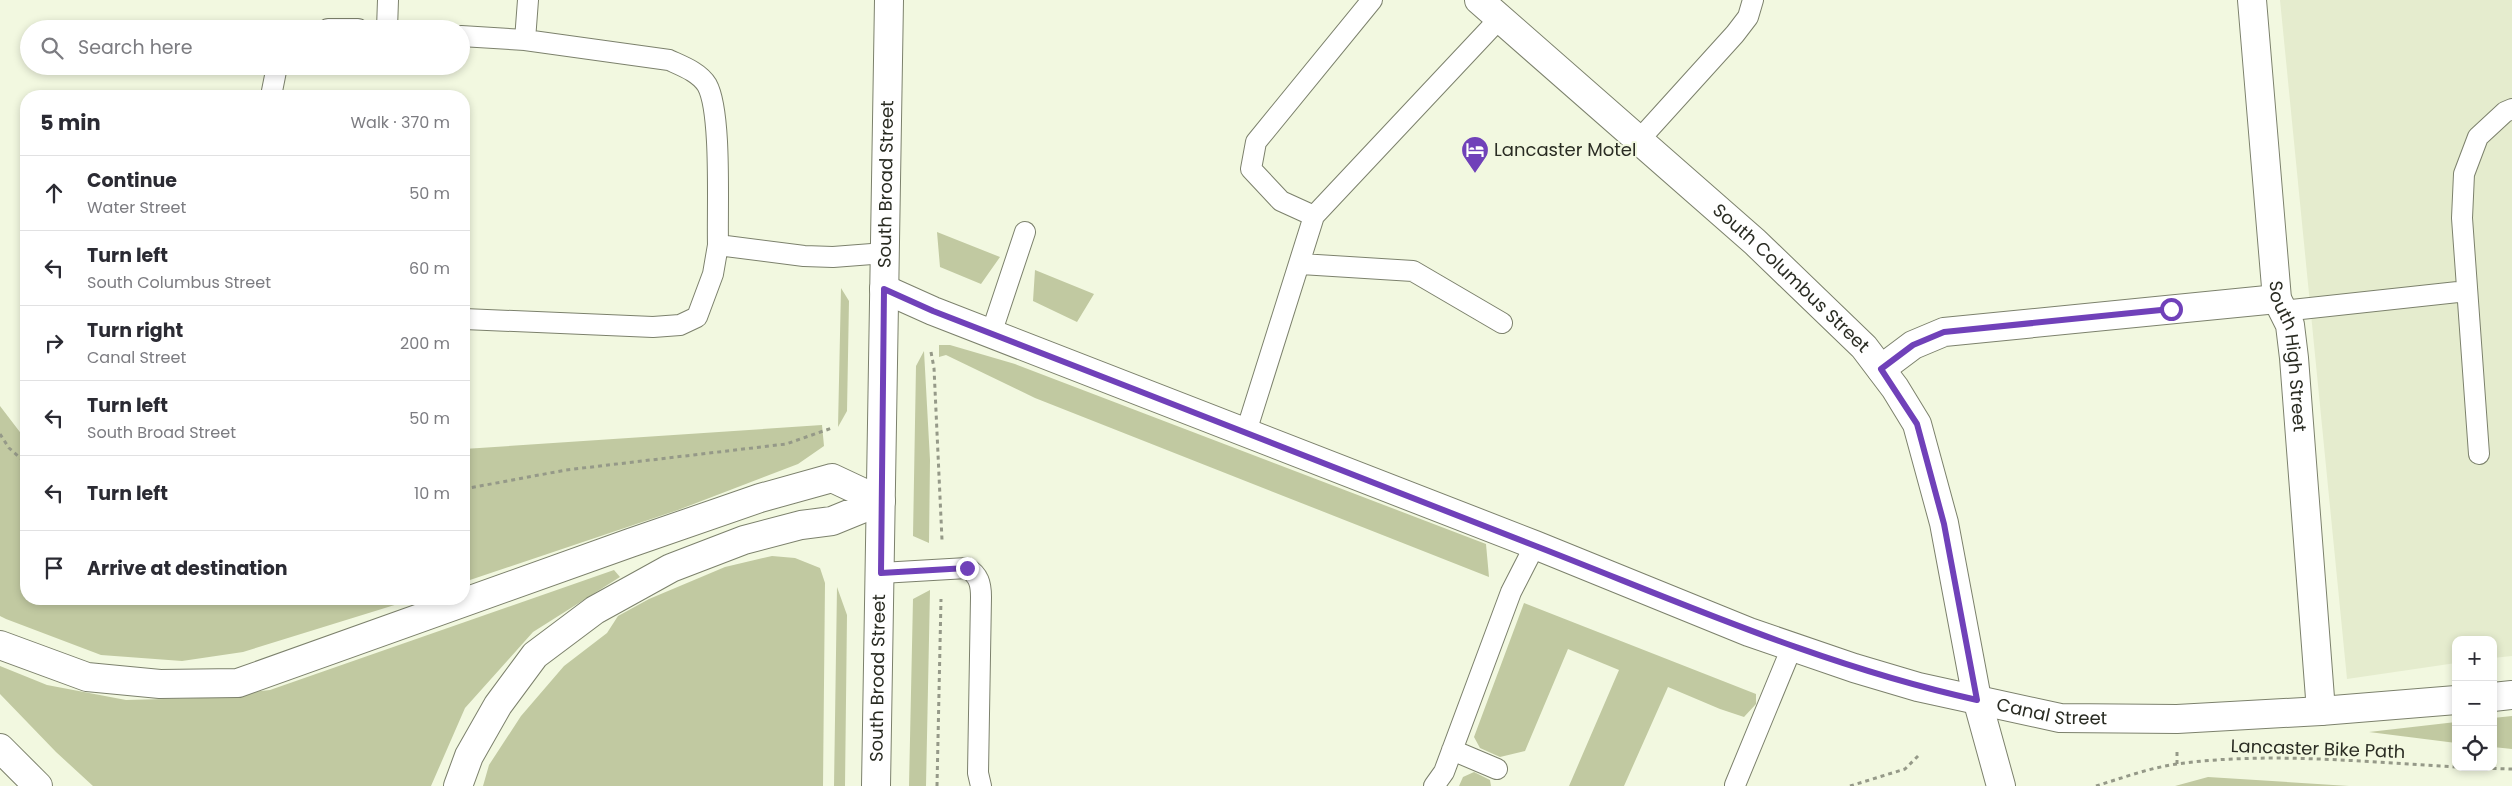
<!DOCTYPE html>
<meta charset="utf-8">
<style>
:root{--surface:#fff;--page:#f7f7f7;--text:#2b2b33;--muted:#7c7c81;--line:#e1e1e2}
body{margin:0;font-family:Poppins,sans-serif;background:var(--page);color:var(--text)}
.controls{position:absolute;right:15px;bottom:15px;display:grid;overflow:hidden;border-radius:10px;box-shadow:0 2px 8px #0003}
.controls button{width:45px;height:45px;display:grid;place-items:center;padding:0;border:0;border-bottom:1px solid var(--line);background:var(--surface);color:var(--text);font:25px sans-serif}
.stop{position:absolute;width:15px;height:15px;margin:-11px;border:4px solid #7041b9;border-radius:50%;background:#fff}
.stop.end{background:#7041b9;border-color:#fff;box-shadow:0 1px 5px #0008}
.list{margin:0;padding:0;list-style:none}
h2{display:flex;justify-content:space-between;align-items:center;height:65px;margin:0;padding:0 20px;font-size:21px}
h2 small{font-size:16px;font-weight:400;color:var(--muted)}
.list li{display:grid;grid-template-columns:32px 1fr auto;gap:15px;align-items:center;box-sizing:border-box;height:75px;padding:0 20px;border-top:1px solid var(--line)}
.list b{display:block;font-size:19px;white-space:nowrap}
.list p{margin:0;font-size:16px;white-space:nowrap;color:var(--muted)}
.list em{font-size:16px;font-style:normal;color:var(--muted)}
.icon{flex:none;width:28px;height:28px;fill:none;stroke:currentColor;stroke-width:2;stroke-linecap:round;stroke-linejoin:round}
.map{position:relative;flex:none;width:2512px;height:786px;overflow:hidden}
.search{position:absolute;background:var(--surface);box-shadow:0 2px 8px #0003;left:20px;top:20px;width:450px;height:55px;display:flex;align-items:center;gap:12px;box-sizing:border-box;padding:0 18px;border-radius:28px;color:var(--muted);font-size:19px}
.panel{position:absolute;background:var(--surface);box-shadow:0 2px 8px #0003;left:20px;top:90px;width:450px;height:515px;border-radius:20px}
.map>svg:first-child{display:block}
.built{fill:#e5ecce}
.green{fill:#c1c9a1}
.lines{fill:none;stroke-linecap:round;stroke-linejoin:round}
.lane-casing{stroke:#7c816c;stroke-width:22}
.street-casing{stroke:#7c816c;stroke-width:30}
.secondary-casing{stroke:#7c816c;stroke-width:30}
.highway-casing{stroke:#7c816c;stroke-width:30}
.path{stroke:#959988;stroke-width:3;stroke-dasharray:4 4;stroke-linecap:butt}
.lane{stroke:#fff;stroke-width:20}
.street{stroke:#fff;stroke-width:28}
.secondary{stroke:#fff;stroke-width:28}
.highway{stroke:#fff;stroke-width:28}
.route{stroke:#7041b9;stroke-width:6}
.labels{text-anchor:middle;stroke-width:4;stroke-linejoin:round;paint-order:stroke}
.poi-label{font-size:18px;fill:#2a2c23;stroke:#f2f8e0;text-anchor:start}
.street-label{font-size:18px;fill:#2a2c23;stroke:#f2f8e0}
</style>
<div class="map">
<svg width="2512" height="786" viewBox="0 0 2512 786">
<rect width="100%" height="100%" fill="#f2f8e0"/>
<path class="built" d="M2280,0H2512V656L2493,658V640H2456V663L2347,679Z"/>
<path class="green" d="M937,232L1000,257L981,284L940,267Z
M1035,270L1094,294L1077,322L1033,301Z
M841,288L849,301L847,411L838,427Z
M939,345H950L1015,364L1486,544L1489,577L1035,398L946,355L939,357Z
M924,351L930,460L929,543L913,536L916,366Z
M0,406L26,440V599H414L243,652L182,661L101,655L6,619L0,616Z
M822,425L824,446L798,464L678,510L464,582V449Z
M772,556L795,558L820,568L825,583L823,786H483L489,765L521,716L564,666L607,633L618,616L649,599L725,567Z
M614,570L620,577L533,632L465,708L431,786H93L56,752L0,694V666L47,685L126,700L201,698L270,690Z
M837,587L847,615L845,786H834Z
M930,590L926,786H909L913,599Z
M1524,603L1756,694V704L1744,717L1720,709L1668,687L1624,786H1569L1619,670L1568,649L1525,751L1500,757L1480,748L1474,737Z
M2512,716V749L2493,747V718Z
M2456,722V743L2369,732Z
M1474,772L1490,780L1491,786H1459L1463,777Z
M2208,777L2349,786H2175Z"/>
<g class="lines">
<defs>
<path id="lane" d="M1372,0L1256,142L1251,169L1281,201L1314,216L1500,18
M328,29H358
M387,29L388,0
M461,36L525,40L528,0
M525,40L669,60C682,66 699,72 707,85C722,112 717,210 718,245
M271,96L277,66
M1639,140L1735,34L1748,17L1753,0
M1301,264L1413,271L1502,323
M2283,311L2467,291
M464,319L653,327L680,325L697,317L713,274L718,245L804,256L833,257L885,253
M991,334L1025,232
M1246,432L1314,216
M2479,454L2462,218L2464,174L2478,137L2505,112L2512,109
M881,573L967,568C979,575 981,584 981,597L978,773L981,786
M1452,750L1497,769
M1735,785L1792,647
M1434,786L1444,772L1511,592L1535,545"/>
<g id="street">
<path id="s1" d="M2252,0L2277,299L2290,325L2294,358L2321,711"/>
<path d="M1881,369L1913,345L1944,332L2277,299"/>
</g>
<g id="secondary">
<path id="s2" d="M1479,0L1755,242L1864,347L1895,388L1917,424L1944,523L1977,699L2001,786"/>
<path id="s3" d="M884,289L933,311L1535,545L1749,632L1854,668L1918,687L2060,718L2177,719L2321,711L2456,700"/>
<path d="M2493,697L2512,695"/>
<path id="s4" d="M876,786L889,0"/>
</g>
<path id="highway" d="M0,645L87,677L160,684L238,683L630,543L760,498L832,478L881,501
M0,748L38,786
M458,786L469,756L498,705L535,655L595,610L671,568L744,540L801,525L832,521L881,501"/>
</defs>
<use href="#lane" class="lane-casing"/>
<use href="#street" class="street-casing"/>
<use href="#secondary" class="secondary-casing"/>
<use href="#highway" class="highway-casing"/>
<path class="path" d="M931,352L934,368L942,540
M0,434L9,448L26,463
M464,489L566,470L786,444L832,428
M2177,752V764
M937,786L941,599
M1850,786L1905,769L1920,754
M2096,786C2122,778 2149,768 2177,764C2284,749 2403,767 2512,769"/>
<use href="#lane" class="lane"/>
<use href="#street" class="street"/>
<use href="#secondary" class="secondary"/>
<use href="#highway" class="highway"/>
</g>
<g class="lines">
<path class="route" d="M967,568L881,573L884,289L933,311C1133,389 1334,466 1533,545C1680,602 1822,666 1977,700L1944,524L1917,424L1881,369L1913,345L1944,332L2171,309"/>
</g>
<defs>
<symbol id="hotel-pin" viewBox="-11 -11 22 30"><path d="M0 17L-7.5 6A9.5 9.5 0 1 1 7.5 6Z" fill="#7041b9" stroke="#f2f8e0"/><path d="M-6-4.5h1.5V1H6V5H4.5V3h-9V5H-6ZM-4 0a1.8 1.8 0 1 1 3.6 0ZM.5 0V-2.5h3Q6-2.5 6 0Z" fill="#fff"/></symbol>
</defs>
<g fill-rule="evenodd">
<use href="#hotel-pin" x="1459" y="134" width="32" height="43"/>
</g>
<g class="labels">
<g class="poi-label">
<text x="1494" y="156">Lancaster Motel</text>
</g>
<g class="street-label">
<text dy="6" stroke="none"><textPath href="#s4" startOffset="602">South Broad Street</textPath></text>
<text dy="6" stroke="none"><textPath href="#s2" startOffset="418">South Columbus Street</textPath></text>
<text dy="6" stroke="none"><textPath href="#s1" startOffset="359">South High Street</textPath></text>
<text dy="6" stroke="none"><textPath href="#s4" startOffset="108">South Broad Street</textPath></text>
<text dy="6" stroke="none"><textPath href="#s3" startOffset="1245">Canal Street</textPath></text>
<text transform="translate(2318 749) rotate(2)" y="6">Lancaster Bike Path</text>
</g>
</g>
</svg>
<div class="controls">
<button>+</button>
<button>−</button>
<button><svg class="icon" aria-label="locate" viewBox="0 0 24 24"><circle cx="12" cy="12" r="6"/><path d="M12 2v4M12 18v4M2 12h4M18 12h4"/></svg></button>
</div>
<div class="stop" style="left:2171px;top:309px"></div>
<div class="stop end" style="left:967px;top:568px"></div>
<div class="search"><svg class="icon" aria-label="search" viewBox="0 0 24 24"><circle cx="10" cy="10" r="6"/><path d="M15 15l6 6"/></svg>Search here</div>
<section class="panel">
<h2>5 min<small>Walk · 370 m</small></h2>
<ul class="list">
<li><svg class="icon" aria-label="ahead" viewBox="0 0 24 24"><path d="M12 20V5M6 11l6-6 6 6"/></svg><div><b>Continue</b><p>Water Street</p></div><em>50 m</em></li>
<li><svg class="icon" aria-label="left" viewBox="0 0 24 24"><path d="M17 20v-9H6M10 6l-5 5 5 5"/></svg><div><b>Turn left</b><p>South Columbus Street</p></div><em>60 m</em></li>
<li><svg class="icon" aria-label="right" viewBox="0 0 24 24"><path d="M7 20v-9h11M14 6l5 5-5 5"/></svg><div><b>Turn right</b><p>Canal Street</p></div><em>200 m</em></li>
<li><svg class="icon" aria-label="left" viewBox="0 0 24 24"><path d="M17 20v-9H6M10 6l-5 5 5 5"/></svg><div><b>Turn left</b><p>South Broad Street</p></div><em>50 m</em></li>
<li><svg class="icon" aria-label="left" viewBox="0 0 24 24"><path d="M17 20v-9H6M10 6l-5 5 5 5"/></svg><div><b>Turn left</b></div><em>10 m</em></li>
<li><svg class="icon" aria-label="arrive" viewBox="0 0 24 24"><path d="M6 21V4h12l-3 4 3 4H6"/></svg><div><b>Arrive at destination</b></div></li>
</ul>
</section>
</div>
